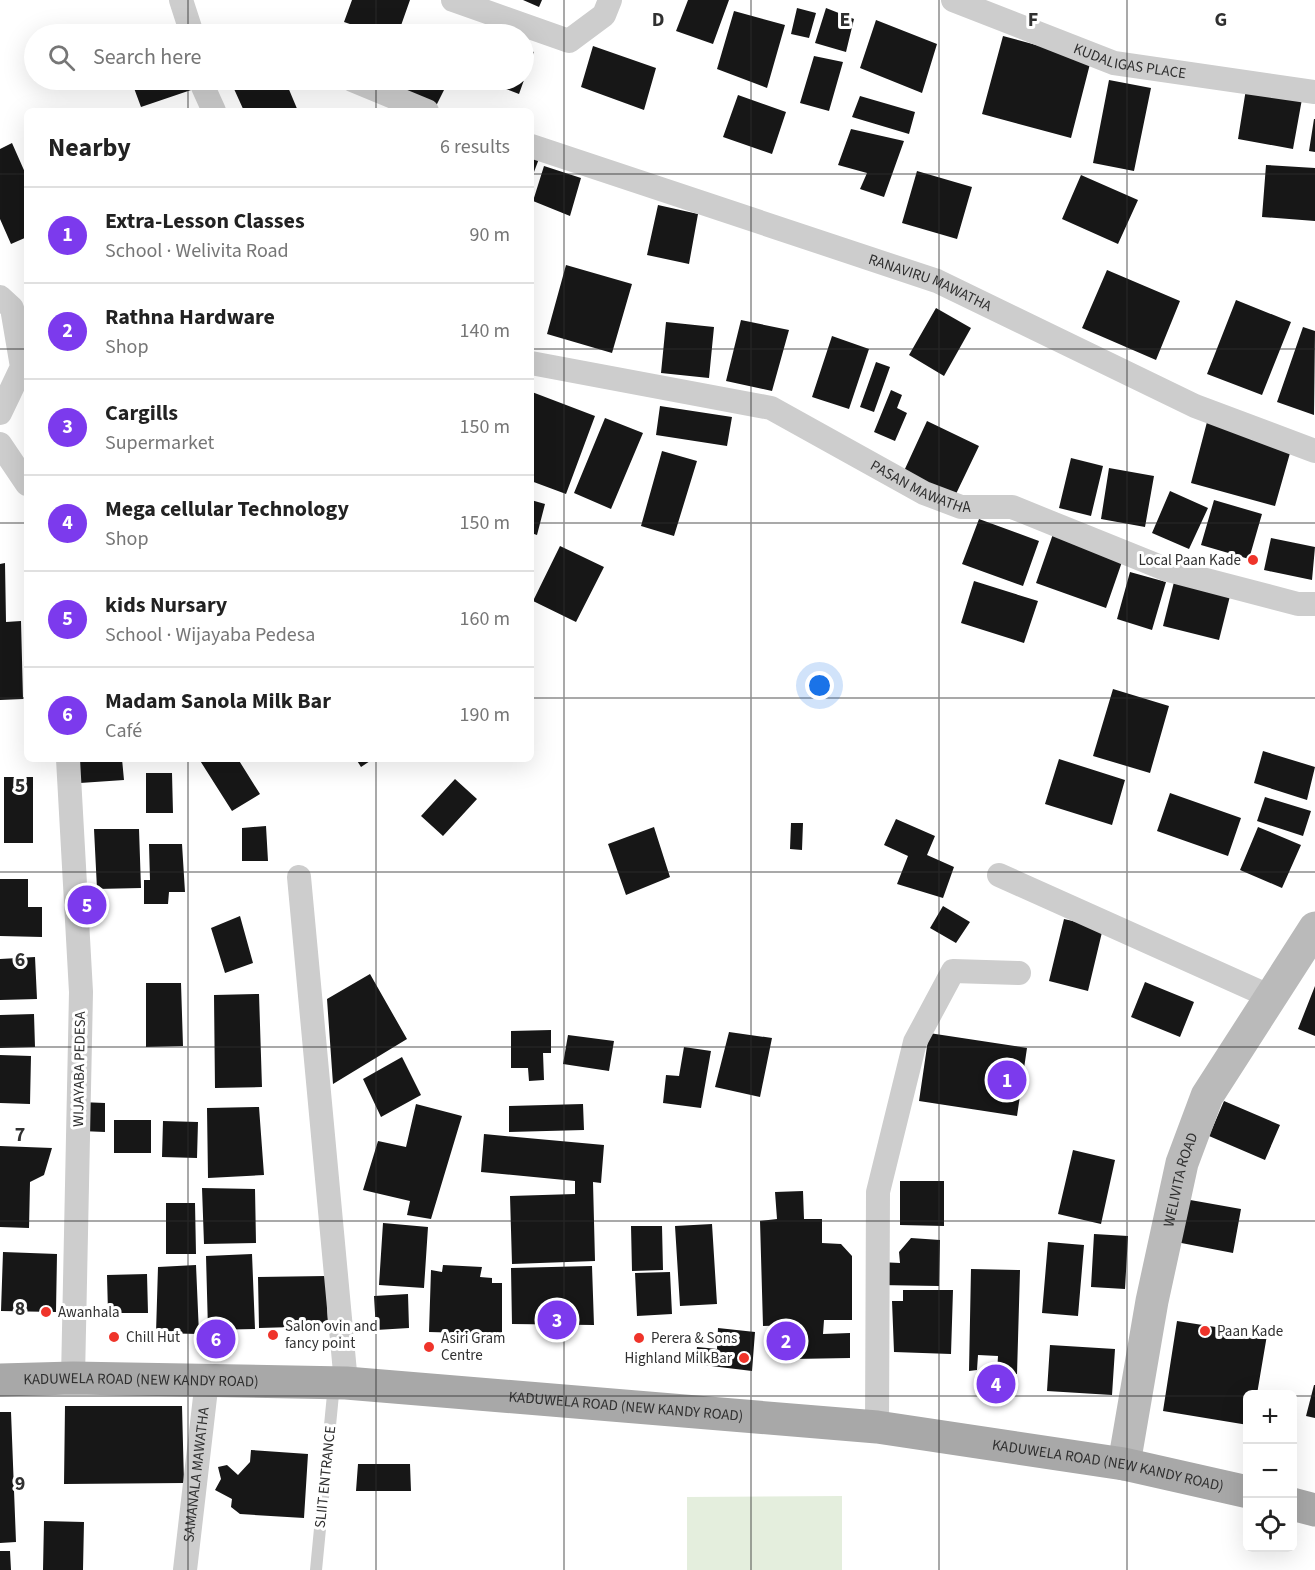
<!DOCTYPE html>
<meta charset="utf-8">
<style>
:root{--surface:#fff;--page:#f2f2f2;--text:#222;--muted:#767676;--line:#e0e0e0;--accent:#7c3aed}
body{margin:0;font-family:"Source Sans 3",sans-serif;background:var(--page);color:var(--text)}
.controls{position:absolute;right:18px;bottom:18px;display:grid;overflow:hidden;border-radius:9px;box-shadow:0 6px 24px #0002}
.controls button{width:54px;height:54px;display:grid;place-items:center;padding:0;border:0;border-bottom:2px solid var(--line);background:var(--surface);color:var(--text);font:30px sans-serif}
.you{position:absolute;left:820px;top:686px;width:21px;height:21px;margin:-15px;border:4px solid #fff;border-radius:50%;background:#1a73e8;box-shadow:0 0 0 9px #1a73e833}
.badge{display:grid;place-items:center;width:39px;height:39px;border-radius:50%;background:var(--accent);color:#fff;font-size:20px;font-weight:700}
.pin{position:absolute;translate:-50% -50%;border:3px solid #fff;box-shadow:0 2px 6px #0006}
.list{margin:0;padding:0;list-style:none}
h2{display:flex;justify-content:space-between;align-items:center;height:78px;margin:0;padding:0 24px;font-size:26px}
h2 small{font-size:20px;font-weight:400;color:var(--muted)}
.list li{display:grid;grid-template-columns:39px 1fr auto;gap:18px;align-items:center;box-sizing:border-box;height:96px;padding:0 24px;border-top:2px solid var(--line)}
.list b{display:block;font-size:22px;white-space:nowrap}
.list p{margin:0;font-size:20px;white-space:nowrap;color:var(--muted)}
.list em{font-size:20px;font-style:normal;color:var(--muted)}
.icon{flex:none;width:33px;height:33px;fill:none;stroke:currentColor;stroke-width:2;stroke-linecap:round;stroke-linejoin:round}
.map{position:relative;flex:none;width:1315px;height:1570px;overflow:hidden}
.search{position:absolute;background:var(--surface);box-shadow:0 6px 24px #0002;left:24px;top:24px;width:510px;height:66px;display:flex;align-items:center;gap:15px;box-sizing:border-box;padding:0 21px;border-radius:33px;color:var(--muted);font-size:22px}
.panel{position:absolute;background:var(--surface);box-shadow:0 6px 24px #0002;left:24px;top:108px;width:510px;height:654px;border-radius:9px}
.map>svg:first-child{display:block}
.green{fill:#e4eedd}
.building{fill:#171717}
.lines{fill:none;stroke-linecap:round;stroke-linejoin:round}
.lane{stroke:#cdcdcd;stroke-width:12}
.street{stroke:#cdcdcd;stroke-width:24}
.secondary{stroke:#bababa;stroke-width:33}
.primary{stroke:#a8a8a8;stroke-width:33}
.grid{fill:none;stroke:#303030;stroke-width:1.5;stroke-opacity:0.55}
.poi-dot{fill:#ef342a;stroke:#fff;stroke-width:2}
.labels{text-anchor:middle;stroke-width:6;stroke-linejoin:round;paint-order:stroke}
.street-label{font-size:15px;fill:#303030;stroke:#fff}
.poi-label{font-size:15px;fill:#303030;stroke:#fff;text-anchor:start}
.grid-label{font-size:20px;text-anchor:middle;font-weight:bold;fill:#303030;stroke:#fff;stroke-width:6;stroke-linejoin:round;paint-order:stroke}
</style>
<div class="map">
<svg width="1315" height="1570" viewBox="0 0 1315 1570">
<rect width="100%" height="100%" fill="#fff"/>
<path class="green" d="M842,1496V1570H687V1497Z"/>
<path class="building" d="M352,0H410L398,34H379L344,22Z
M523,0H542L539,7Z
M688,0H729L713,44L676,31Z
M797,8L816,13L809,38L791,34Z
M826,8L854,19L846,52L815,43Z
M734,11L785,25L767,88L717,69Z
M876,20L937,44L922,93L860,68Z
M1003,36L1091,60L1071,138L982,114Z
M593,46L656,68L644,110L581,87Z
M524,48L534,52L519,94L482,80H524Z
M814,56L843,62L829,111L800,103Z
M131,80H191L194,89L141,107Z
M230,80H285L298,111H244Z
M405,80H449L436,106L401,88Z
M1109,80L1151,88L1134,171L1093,163Z
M1246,89L1302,99L1293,149L1238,139Z
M738,95L786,112L772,154L723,137Z
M860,96L915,112L909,134L852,117Z
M1314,119H1315V152L1309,151Z
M851,129L904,141L884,197L860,189L867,173L838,165Z
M12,143L27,177V237L11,244L0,219V149Z
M531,153L540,156L531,180Z
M1266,165L1315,168V221L1262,217Z
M544,166L581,178L570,216L533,201Z
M917,171L972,187L957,239L902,223Z
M1081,175L1138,200L1118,244L1062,219Z
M658,205L698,214L689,264L647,255Z
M566,265L632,284L612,353L547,334Z
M1107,270L1180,301L1156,360L1082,328Z
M1236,300L1291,322L1262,395L1207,374Z
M936,308L971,328L944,376L909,355Z
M741,320L789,330L772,391L726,381Z
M666,322L714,327L709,378L661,373Z
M1303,327L1315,331L1314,415L1277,402Z
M832,336L869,349L849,409L812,397Z
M876,362L890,367L874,412L860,407Z
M891,390L902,395L897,408L907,413L895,441L874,432Z
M532,392L595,416L566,494L531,481Z
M660,406L732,417L727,446L656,435Z
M605,418L643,433L611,509L574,493Z
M927,421L979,446L955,496L904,471Z
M1207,422L1292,446L1275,506L1191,483Z
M662,451L697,461L674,536L641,526Z
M1071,458L1103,466L1091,516L1059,508Z
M1109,468L1154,476L1145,527L1101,519Z
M1170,491L1208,508L1189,549L1152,533Z
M531,500L545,504L537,535L531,533Z
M1214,500L1262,514L1249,559L1201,545Z
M979,519L1039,541L1023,586L962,564Z
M1053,534L1123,559L1106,608L1036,583Z
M1271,538L1315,547L1312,580L1264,570Z
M560,546L604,567L576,622L533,601Z
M5,563L6,622L21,621L23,699L0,700V564Z
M1130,572L1166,582L1152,630L1117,619Z
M974,581L1038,601L1024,643L961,623Z
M1174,582L1230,596L1219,640L1163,626Z
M1113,689L1169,706L1150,773L1093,756Z
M1263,751L1315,767L1307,800L1254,783Z
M78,759H122L124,780L80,783Z
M199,759H238L260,794L232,811Z
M356,759H373L361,767Z
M1059,759L1125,780L1112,825L1045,804Z
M146,773H172L173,813H146Z
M4,777H33V843H4Z
M455,779L477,799L443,836L421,816Z
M1170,793L1241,818L1228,856L1157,831Z
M1265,797L1311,811L1303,836L1257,821Z
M896,819L935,836L927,855L954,867L943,898L897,884L908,856L884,845Z
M791,823H803L802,850L790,849Z
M266,826L268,861H242V828Z
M654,827L670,877L626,895L608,844Z
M1258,827L1301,845L1282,888L1240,870Z
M94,829H139L141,888L97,889Z
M149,844H182L185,892H169L168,904H144V880H150Z
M0,879H28V907H42V937L0,936Z
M943,906L970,922L956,943L930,928Z
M240,916L253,963L225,973L211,928Z
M1064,919L1103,928L1088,991L1049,981Z
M35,957L37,999L0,1000V959Z
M370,974L407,1039L333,1084L327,999Z
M1145,982L1194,1002L1180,1037L1131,1017Z
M146,983H181L183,1046L146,1047Z
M1315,986V1036L1298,1029Z
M259,994L262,1087L215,1088L214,995Z
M34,1014L35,1047L0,1048V1015Z
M551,1030V1053H543L544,1080L529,1081L528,1068H511V1031Z
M729,1032L772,1038L760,1097L715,1087Z
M929,1033L1027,1048L1017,1116L919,1101Z
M568,1035L614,1041L609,1071L563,1064Z
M684,1047L711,1051L701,1108L663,1103L666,1075L679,1076Z
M0,1055L31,1056L30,1104L0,1103Z
M402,1057L421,1095L381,1117L363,1079Z
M1224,1101L1280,1125L1265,1160L1209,1136Z
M80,1102L105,1103V1132L81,1131Z
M416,1104L462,1116L431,1219L407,1215L410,1201L363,1190L378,1141L406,1147Z
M583,1104L584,1130L509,1132V1106Z
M259,1107L264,1175L208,1178L207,1108Z
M114,1120H151V1153H114Z
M163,1121L198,1122L197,1158L162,1157Z
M484,1134L604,1145L601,1183L593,1182L595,1261L512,1264L510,1196L575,1194V1181L481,1172Z
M0,1146L52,1148L44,1175L30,1182L29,1228L0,1227Z
M1073,1150L1115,1160L1101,1224L1058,1214Z
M900,1181H944V1226L900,1225Z
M202,1188L255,1189L256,1243L204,1244Z
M803,1191L804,1219H822V1243L841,1244L852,1256V1320H824L823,1334L850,1333V1358L793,1359L794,1325L763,1326L760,1221L777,1219L775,1192Z
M1179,1198L1241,1209L1233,1253L1171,1241Z
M166,1203H195L196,1254H166Z
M383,1223L428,1227L424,1288L379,1285Z
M712,1224L717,1304L680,1306L675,1226Z
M631,1226H662L663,1270L632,1271Z
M1094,1234L1128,1236L1125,1289L1091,1287Z
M911,1238L940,1240L939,1286L879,1285V1262L900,1263L899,1252Z
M1048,1242L1084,1245L1078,1316L1042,1313Z
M3,1252L57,1254L56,1312L1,1311Z
M252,1254L255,1329L208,1330L206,1256Z
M196,1265L199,1334L156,1333L158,1267Z
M443,1265L482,1267L480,1277L492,1278V1283H502V1334L429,1332L431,1270L442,1272Z
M592,1266L594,1325L512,1324L511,1268Z
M971,1269L1020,1270L1017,1374L997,1373L998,1356L978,1355L977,1370L969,1371Z
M670,1272L672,1314L637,1316L635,1273Z
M147,1274L148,1313H108L107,1275Z
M326,1276L328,1326L259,1328L258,1277Z
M903,1290H953L951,1354L894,1352L892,1301H903Z
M408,1294L409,1328L376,1330L374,1296Z
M1177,1321L1267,1335L1257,1394H1248V1425L1163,1411Z
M718,1328L755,1332L752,1371L695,1364L697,1347L717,1349Z
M1050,1345L1115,1349L1112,1395L1047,1391Z
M1314,1385H1315V1418L1306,1416Z
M65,1406H182L184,1483L64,1484Z
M0,1412H11L16,1542L0,1543Z
M251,1450L308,1454L304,1518L240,1514L231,1507L232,1499L215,1490L221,1479L218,1467L227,1465L238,1475L250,1462Z
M358,1464H410L411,1491H356Z
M44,1521L84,1522L83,1570H43Z
M0,1551H10L11,1570H0Z"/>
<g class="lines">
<path class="lane" d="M316,1570L334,1384"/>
<g class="street">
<path d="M181,0L192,34"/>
<path d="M453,0L569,41L604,15L610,0"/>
<path id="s1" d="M953,0L1114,63L1315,92"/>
<path d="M200,80L214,111"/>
<path d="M352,80L427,111"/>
<path id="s2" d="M531,146L937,281L1195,406L1315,451"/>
<path d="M0,297L12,308L22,367L0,413"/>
<path id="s3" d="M531,363L771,408L924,493L961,507H1012L1168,570L1298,604H1315"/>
<path d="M0,444L27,484"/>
<path d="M68,759L81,992L73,1378"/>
<path d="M999,875L1271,997"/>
<path d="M299,877L346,1383"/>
<path d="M877,1427L878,1192L915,1042L953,971L1019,973"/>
<path id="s4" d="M185,1570L207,1380"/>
</g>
<path class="secondary" id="s5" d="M1124,1464L1152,1301L1182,1163L1207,1096L1315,928"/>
<g class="primary">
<path id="s6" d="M0,1380L73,1378L346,1383L877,1427L1124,1464L1248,1492"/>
<path d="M1292,1504L1315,1510"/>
</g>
</g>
<path class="grid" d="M188,0V34M376,0V34M564,0V1570M751,0V1570M939,0V1570M1127,0V1570M188,80V111M376,80V111M0,174H27M531,174H1315M0,349H27M531,349H1315M0,523H27M531,523H1315M0,698H27M531,698H1315M188,759V1570M376,759V1570M0,872H1315M0,1047H1315M0,1221H1315M0,1396H1248M1292,1396H1315"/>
<g class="poi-dot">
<circle cx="1253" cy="560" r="6"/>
<circle cx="46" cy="1312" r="6"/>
<circle cx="1205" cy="1331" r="6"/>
<circle cx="273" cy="1335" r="6"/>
<circle cx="114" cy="1337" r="6"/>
<circle cx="639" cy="1338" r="6"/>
<circle cx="429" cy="1347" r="6"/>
<circle cx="744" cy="1358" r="6"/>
</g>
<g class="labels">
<g class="street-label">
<text dy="5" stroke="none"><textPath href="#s1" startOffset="188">KUDALIGAS PLACE</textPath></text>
<text dy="5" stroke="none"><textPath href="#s2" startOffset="422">RANAVIRU MAWATHA</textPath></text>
<text dy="5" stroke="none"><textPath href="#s3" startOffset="414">PASAN MAWATHA</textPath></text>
<text transform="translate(79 1069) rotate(-89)" y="5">WIJAYABA PEDESA</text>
<text dy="5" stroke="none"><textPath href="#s5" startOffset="290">WELIVITA ROAD</textPath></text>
<text dy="5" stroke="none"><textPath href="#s6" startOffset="141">KADUWELA ROAD (NEW KANDY ROAD)</textPath></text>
<text dy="5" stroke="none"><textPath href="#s6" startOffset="627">KADUWELA ROAD (NEW KANDY ROAD)</textPath></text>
<text dy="5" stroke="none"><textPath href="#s6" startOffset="1113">KADUWELA ROAD (NEW KANDY ROAD)</textPath></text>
<text dy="5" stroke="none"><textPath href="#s4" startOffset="96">SAMANALA MAWATHA</textPath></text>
<text transform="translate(325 1477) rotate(-84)" y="5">SLIIT ENTRANCE</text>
</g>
<g class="poi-label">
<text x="1241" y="565" text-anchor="end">Local Paan Kade</text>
<text x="58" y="1317">Awanhala</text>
<text x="285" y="1331">Salon ovin and<tspan x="285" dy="17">fancy point</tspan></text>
<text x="1217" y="1336">Paan Kade</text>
<text x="126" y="1342">Chill Hut</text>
<text x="441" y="1343">Asiri Gram<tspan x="441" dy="17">Centre</tspan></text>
<text x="651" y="1343">Perera &amp; Sons</text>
<text x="732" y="1363" text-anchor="end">Highland MilkBar</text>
</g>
</g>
<g class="grid-label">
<text x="658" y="26">D</text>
<text x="845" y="26">E</text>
<text x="1033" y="26">F</text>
<text x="1221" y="26">G</text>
<text x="20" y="792">5</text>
<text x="20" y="966">6</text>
<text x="20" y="1141">7</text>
<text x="20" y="1315">8</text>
<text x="20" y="1490">9</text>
</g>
</svg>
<div class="controls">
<button>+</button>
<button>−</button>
<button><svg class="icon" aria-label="locate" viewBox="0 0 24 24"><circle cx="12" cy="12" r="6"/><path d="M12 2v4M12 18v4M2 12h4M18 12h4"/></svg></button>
</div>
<div class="you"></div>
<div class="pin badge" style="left:1007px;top:1080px">1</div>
<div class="pin badge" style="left:786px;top:1341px">2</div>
<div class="pin badge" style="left:557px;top:1320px">3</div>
<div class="pin badge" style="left:996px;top:1384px">4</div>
<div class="pin badge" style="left:87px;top:905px">5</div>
<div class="pin badge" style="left:216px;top:1339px">6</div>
<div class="search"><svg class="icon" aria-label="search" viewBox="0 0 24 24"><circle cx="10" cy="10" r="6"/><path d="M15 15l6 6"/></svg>Search here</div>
<section class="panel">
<h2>Nearby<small>6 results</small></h2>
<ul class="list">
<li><span class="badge">1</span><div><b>Extra-Lesson Classes</b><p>School · Welivita Road</p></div><em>90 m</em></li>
<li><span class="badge">2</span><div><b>Rathna Hardware</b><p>Shop</p></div><em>140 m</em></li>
<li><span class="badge">3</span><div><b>Cargills</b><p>Supermarket</p></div><em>150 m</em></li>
<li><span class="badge">4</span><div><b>Mega cellular Technology</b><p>Shop</p></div><em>150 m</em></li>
<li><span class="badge">5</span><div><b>kids Nursary</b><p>School · Wijayaba Pedesa</p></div><em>160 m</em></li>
<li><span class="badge">6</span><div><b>Madam Sanola Milk Bar</b><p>Café</p></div><em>190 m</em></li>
</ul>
</section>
</div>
